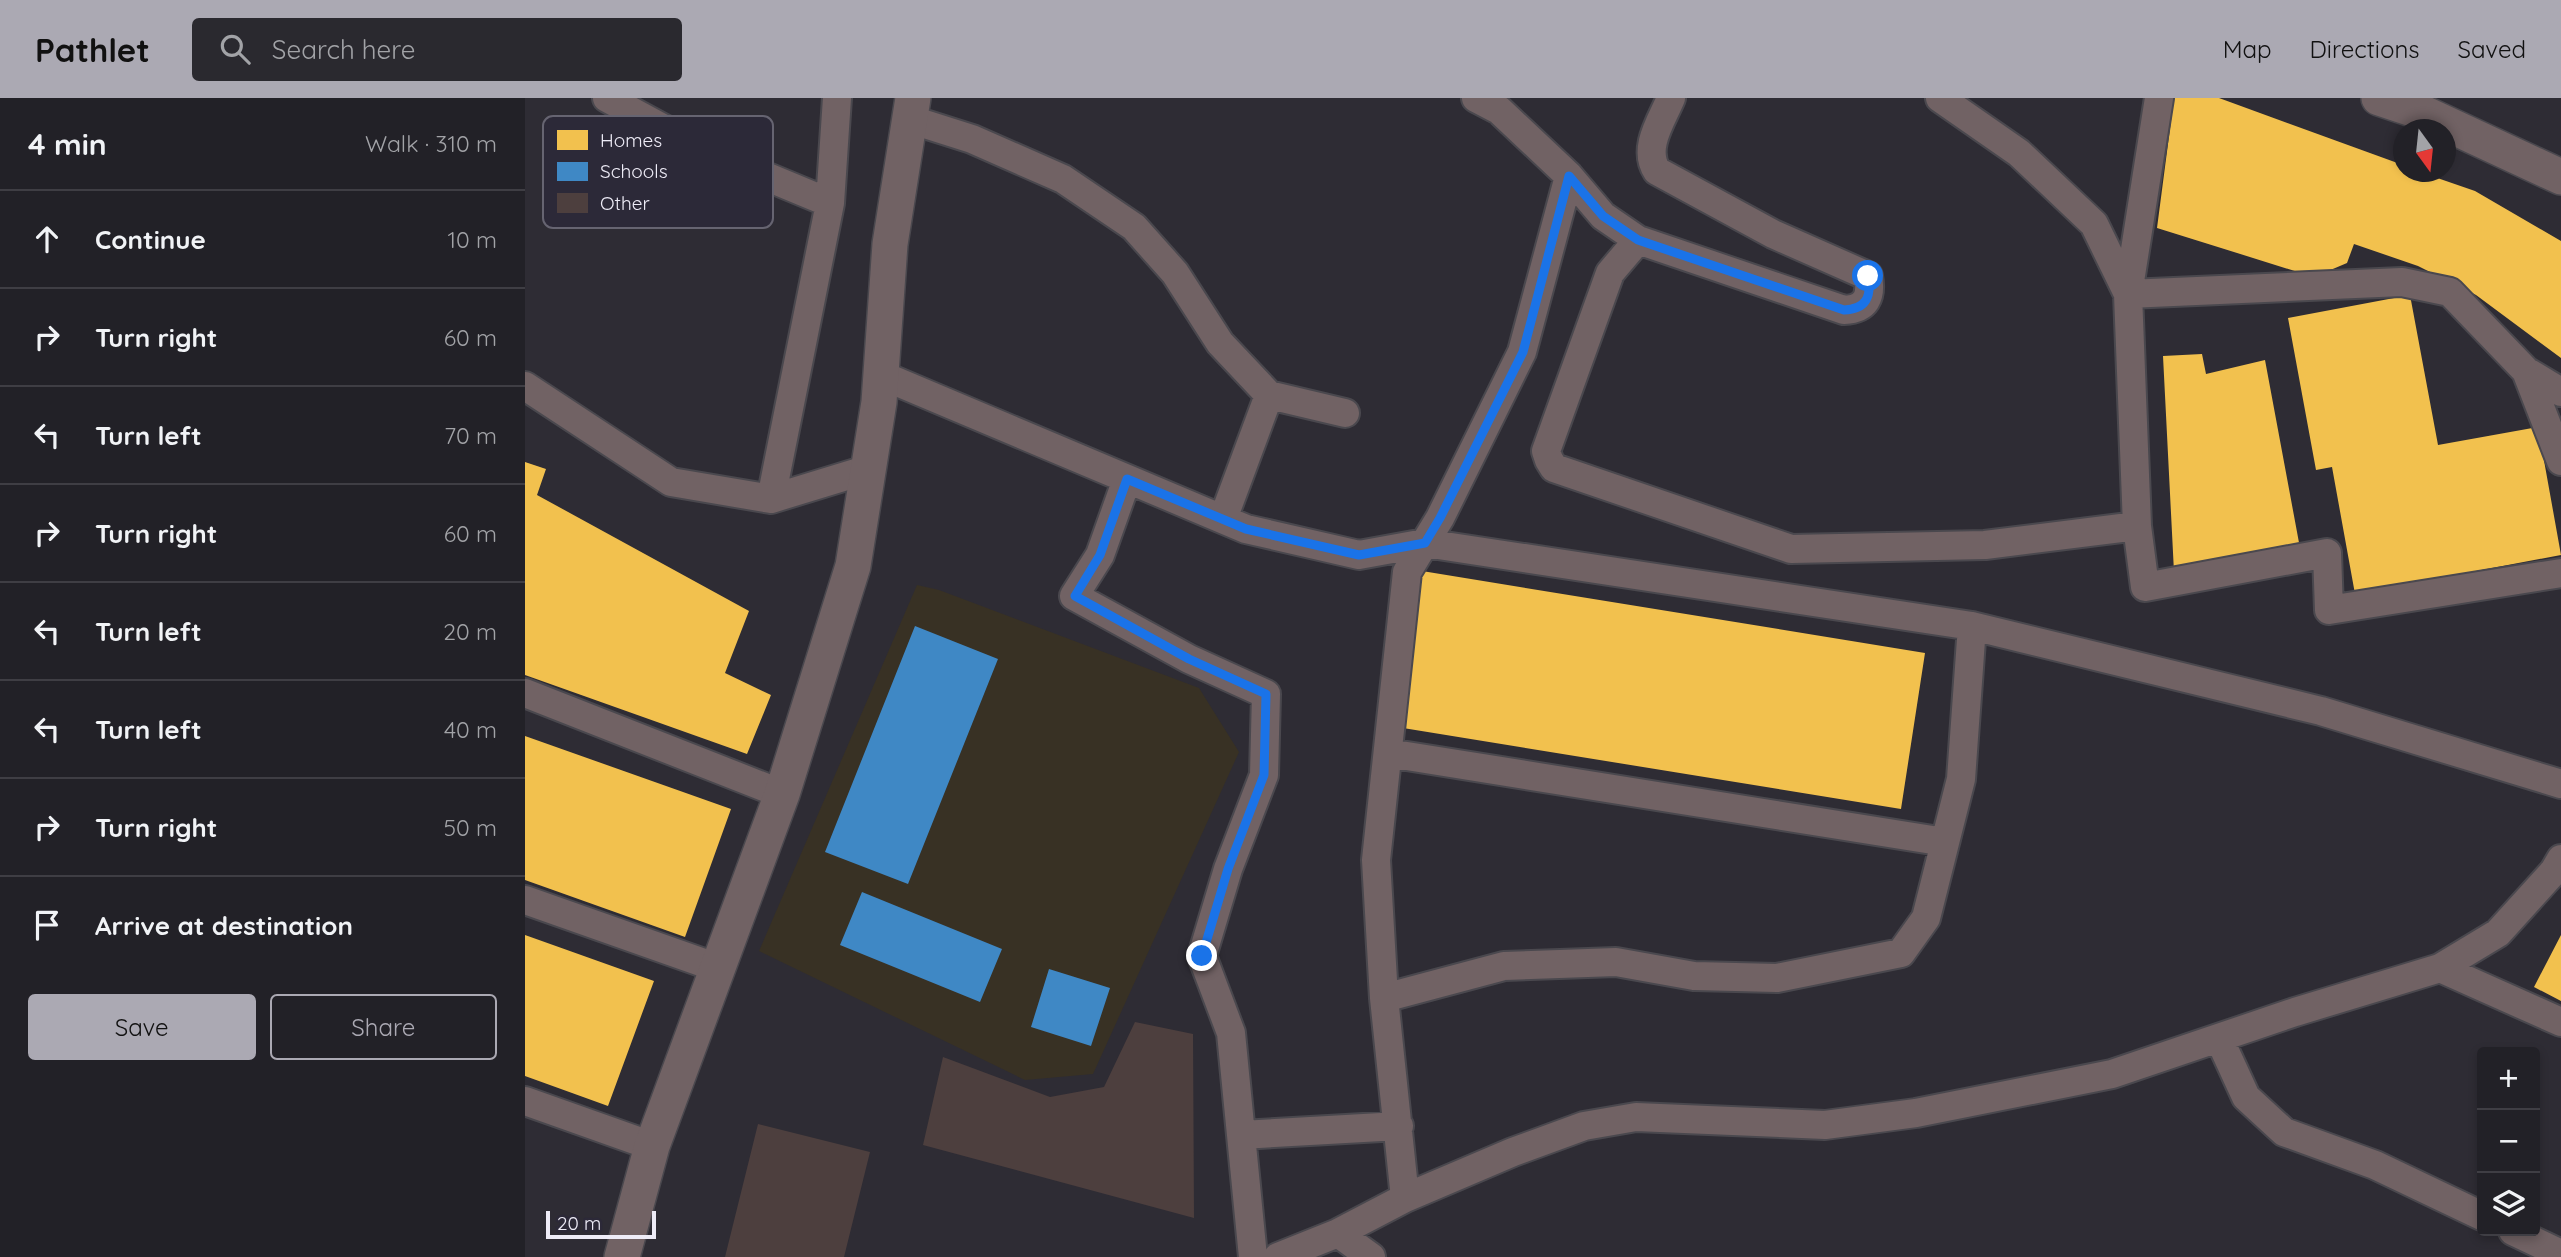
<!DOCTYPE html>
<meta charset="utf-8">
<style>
:root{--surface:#222127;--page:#2a292f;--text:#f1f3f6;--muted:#a2a3a7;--line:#3f3e44;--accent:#aba9b3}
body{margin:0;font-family:Quicksand,sans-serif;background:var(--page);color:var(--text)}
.controls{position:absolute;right:21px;bottom:21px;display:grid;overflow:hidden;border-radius:7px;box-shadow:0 4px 10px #0003}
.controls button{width:63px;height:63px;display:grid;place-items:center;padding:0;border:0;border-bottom:2px solid var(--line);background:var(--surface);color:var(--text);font:35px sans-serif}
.compass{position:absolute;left:1868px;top:21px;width:63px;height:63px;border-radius:50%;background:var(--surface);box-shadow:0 4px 10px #0003;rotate:165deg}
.scale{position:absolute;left:21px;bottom:18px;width:110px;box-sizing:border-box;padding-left:7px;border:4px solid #eeecf7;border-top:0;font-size:19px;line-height:24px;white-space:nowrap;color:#eeecf7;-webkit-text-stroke:5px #2c2938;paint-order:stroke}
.stop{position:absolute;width:21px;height:21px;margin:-16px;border:5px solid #1a73e8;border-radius:50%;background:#fff}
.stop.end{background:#1a73e8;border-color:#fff;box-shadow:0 2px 7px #0008}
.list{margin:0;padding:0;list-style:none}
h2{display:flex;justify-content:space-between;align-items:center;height:91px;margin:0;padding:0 28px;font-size:30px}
h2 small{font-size:23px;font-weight:400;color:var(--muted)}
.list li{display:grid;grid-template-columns:46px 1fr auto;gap:21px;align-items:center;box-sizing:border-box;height:98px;padding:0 28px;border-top:2px solid var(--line)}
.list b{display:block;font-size:26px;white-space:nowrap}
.list em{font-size:23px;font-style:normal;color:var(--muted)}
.actions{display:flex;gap:14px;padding:21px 28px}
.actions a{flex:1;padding:16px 0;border:2px solid var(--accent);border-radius:7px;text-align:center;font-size:24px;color:var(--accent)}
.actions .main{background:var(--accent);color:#111}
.icon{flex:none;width:38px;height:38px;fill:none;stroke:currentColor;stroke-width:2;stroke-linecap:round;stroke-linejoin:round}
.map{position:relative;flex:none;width:2036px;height:1159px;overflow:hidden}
header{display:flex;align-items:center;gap:42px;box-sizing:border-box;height:98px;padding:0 35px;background:var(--accent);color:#111}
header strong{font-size:33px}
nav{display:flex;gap:38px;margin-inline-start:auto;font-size:24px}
.search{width:490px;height:63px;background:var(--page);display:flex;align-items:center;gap:18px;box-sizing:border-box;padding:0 24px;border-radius:7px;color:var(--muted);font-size:26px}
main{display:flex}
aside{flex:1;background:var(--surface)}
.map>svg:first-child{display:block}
.education{fill:#383124}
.homes{fill:#f2c14e}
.schools{fill:#3f88c5}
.building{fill:#4d3f3e}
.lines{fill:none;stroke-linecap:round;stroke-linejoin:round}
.minor-casing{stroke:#4a484e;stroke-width:32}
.tertiary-casing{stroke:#4a484e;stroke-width:38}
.minor{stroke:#716264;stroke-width:28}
.tertiary{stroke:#716264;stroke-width:35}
.route{stroke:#1a73e8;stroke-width:9}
.key{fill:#2c2938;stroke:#666471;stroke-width:2}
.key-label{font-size:19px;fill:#eeecf7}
</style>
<header>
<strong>Pathlet</strong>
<div class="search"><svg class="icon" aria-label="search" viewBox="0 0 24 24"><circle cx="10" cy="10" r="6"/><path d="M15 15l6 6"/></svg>Search here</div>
<nav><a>Map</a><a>Directions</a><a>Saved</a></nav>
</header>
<main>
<aside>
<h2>4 min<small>Walk · 310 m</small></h2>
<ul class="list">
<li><svg class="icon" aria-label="ahead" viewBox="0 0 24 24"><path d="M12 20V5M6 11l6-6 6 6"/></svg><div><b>Continue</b></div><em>10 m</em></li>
<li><svg class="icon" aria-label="right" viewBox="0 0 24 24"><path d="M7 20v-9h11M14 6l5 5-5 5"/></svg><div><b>Turn right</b></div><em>60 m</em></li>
<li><svg class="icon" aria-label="left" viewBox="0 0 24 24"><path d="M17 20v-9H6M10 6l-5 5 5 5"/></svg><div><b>Turn left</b></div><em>70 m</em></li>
<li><svg class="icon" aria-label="right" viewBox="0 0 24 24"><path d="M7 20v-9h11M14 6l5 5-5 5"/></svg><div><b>Turn right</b></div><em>60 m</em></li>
<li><svg class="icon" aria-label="left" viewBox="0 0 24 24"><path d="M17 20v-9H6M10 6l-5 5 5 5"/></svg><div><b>Turn left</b></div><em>20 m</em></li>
<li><svg class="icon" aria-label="left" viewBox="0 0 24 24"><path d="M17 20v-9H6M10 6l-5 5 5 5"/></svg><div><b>Turn left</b></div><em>40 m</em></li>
<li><svg class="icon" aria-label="right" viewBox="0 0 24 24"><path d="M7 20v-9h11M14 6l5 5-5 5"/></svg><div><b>Turn right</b></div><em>50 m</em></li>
<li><svg class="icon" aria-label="arrive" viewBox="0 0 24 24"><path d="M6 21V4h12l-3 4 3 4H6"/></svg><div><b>Arrive at destination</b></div></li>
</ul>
<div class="actions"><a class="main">Save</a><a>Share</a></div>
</aside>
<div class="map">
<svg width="2036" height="1159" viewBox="0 0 2036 1159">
<rect width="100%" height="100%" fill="#2e2c34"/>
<path class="education" d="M392,487L414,492L674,590L714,654L568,976L500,982L234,853Z"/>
<path class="homes" d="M1649,0H1694L1878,67V74H1895L1950,93L2036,143V260L1951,197L1893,168L1829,146L1822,165L1789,179L1632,130Z
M1885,197L1913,347L2013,329L2036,457L1830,496L1807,369L1791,372L1763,220Z
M1677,256L1681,276L1740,262L1775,450L1649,474L1638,258Z
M0,364L21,371L12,397L224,513L200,575L246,597L222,656L0,577Z
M897,473L1400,555L1376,711L878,630Z
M0,638L206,711L160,839L0,782Z
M0,837L129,883L83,1008L0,978Z
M2036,837V903L2009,889Z"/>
<path class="schools" d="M390,528L473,561L383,786L300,754Z
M337,794L477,851L455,904L315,847Z
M524,871L585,890L566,948L506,929Z"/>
<path class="building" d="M610,924L668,936L669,1120L398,1047L418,959L525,999L579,989Z
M233,1026L345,1054L319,1159H200Z"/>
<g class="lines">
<defs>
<path id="minor" d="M82,0L180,53L305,105
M951,0L974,12L1044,78L1078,118L1113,142L1319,212C1341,211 1347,199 1343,178L1248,136L1132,73C1117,50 1137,22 1146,0
M1415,0L1494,55L1569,126L1603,196L1877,184L1925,194L2001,273L2036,363
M1634,0L1603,196L1612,428L1620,489L1802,455L1804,512L2036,475
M384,21L447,41L538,81L609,129L650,175L695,245L744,297
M1113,142L1085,175L1021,353L1024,362L1029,370L1266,451L1460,447L1612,428
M2001,273L2036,294
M356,277L721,431L834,457L900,445L1447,528L1796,613L2036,686
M0,288L146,384L246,401L344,371
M602,381L575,457L549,498L664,561L741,596L739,677L703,771L677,858L706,935L728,1159
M246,401L305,105L312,0
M698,421L744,297L820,315
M0,595L257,696
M863,655L1420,744
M0,802L193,870
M1915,870L2036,924
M859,900L979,868L1091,864L1169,878L1252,880L1376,855L1401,820L1436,681L1447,528
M1694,940L1721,999L1759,1034L1850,1067L1957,1118
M0,1003L127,1048
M716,1037L874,1028
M880,1100L988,1054L1059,1028L1111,1019L1300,1027L1391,1015L1587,976L1770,914L1915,870L1973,835L2029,773L2036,761
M1988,1133L2036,1156
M813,1135L880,1100L859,900L851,762L882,474L915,420L997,254L1044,78
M753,1159L813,1135L846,1159"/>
<path id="tertiary" d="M1854,0L1896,14L2036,79
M97,1159L127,1048L257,696L328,468L354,304L365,146L388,0"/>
</defs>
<use href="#minor" class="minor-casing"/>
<use href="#tertiary" class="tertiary-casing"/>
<use href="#minor" class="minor"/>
<use href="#tertiary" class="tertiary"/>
</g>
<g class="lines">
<path class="route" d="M677,858L703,771L739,677L741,596L664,561L550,498L575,457L602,381L721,431L834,457L900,445L915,420L998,254L1044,78L1078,118L1113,142L1319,212C1341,211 1347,199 1343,178"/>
</g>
<rect x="18" y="18" width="230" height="112" rx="10" class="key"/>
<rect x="32" y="32" width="31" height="20" fill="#f2c14e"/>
<rect x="32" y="64" width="31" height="19" fill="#3f88c5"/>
<rect x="32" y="95" width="31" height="20" fill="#4d3f3e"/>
<g class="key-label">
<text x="75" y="49">Homes</text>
<text x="75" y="80">Schools</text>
<text x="75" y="112">Other</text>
</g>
</svg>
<div class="controls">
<button>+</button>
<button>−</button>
<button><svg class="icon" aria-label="layers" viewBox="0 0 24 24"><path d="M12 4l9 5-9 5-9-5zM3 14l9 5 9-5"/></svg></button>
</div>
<svg class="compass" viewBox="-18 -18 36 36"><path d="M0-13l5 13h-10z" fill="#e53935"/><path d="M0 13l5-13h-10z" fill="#a2a3a7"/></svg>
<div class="scale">20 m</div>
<div class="stop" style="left:1343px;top:178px"></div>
<div class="stop end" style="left:677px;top:858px"></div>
</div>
</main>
